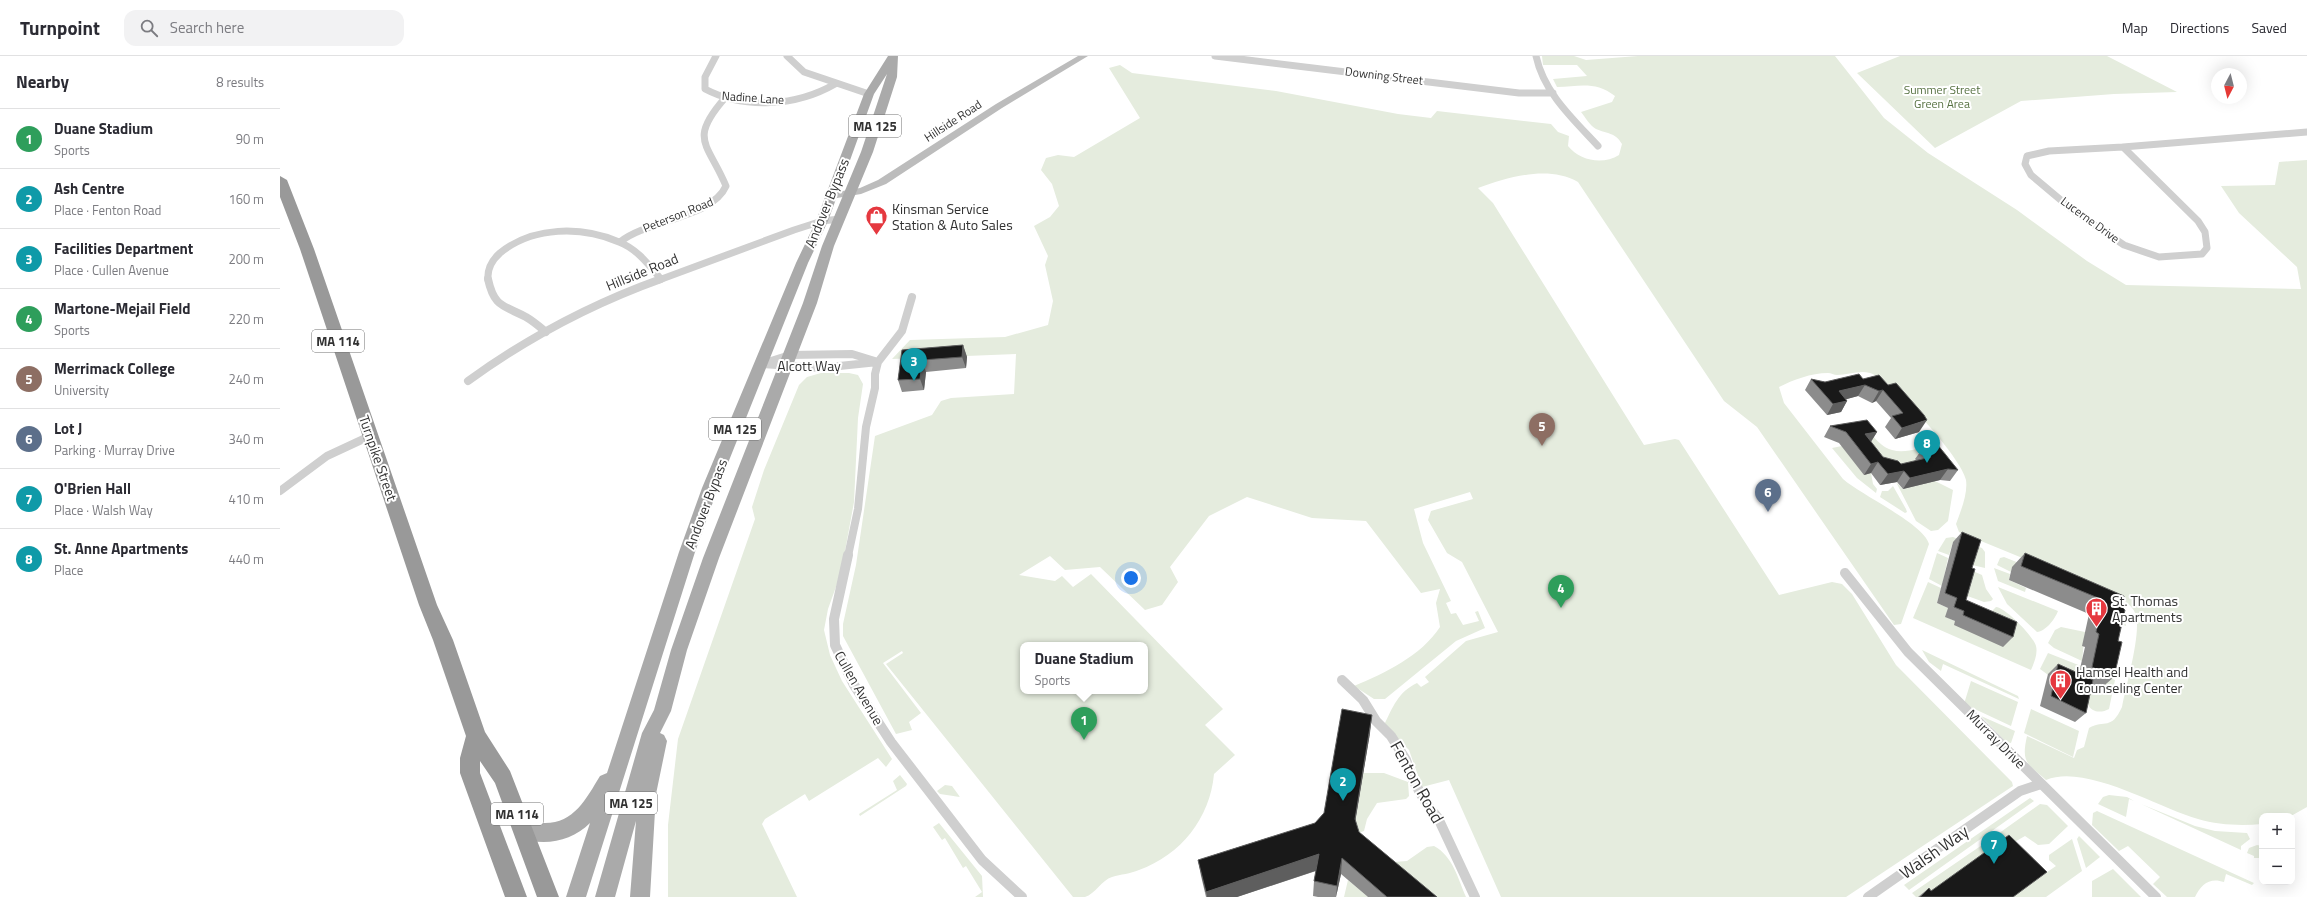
<!DOCTYPE html>
<meta charset="utf-8">
<style>
:root{--surface:#fff;--page:#f2f2f3;--text:#2b2b33;--muted:#7c7c81;--line:#e1e1e2;--accent:#db2777}
body{margin:0;font-family:"Titillium Web",sans-serif;background:var(--page);color:var(--text)}
.controls{position:absolute;right:12px;bottom:12px;display:grid;overflow:hidden;border-radius:8px;box-shadow:0 4px 16px #0002}
.controls button{width:36px;height:36px;display:grid;place-items:center;padding:0;border:0;border-bottom:1px solid var(--line);background:var(--surface);color:var(--text);font:20px sans-serif}
.compass{position:absolute;left:1931px;top:12px;width:36px;height:36px;border-radius:50%;background:var(--surface);box-shadow:0 4px 16px #0002;rotate:187deg}
.you{position:absolute;left:851px;top:522px;width:14px;height:14px;margin:-10px;border:3px solid #fff;border-radius:50%;background:#1a73e8;box-shadow:0 0 0 6px #1a73e833}
.badge{display:grid;place-items:center;width:26px;height:26px;border-radius:50%;background:var(--accent);color:#fff;font-size:13px;font-weight:700}
.pin{position:absolute;translate:-50% -33px;filter:drop-shadow(0 1px 2px #0008)}
.pin::after{content:'';position:absolute;top:21px;width:14px;height:12px;background:inherit;clip-path:polygon(0 0,100% 0,50% 100%)}
.popup{position:absolute;left:740px;top:586px;width:128px;height:52px;box-sizing:border-box;display:grid;place-content:center;border-radius:8px;background:var(--surface);filter:drop-shadow(0 1px 3px #0005);font-size:13px;white-space:nowrap;color:var(--muted)}
.popup b{font-size:15px;color:var(--text)}
.popup::after{content:'';position:absolute;left:50%;top:100%;margin-left:-8px;border:8px solid transparent;border-top-color:var(--surface)}
.list{margin:0;padding:0;list-style:none}
h2{display:flex;justify-content:space-between;align-items:center;height:52px;margin:0;padding:0 16px;font-size:17px}
h2 small{font-size:13px;font-weight:400;color:var(--muted)}
.list li{display:grid;grid-template-columns:26px 1fr auto;gap:12px;align-items:center;box-sizing:border-box;height:60px;padding:0 16px;border-top:1px solid var(--line)}
.list b{display:block;font-size:15px;white-space:nowrap}
.list p{margin:0;font-size:13px;white-space:nowrap;color:var(--muted)}
.list em{font-size:13px;font-style:normal;color:var(--muted)}
.icon{flex:none;width:22px;height:22px;fill:none;stroke:currentColor;stroke-width:2;stroke-linecap:round;stroke-linejoin:round}
.map{position:relative;flex:none;width:2027px;height:841px;overflow:hidden}
header{display:flex;align-items:center;gap:24px;box-sizing:border-box;height:56px;padding:0 20px;background:var(--surface);border-bottom:1px solid var(--line)}
header strong{font-size:19px}
nav{display:flex;gap:22px;margin-inline-start:auto;font-size:14px}
.search{width:280px;height:36px;background:var(--page);display:flex;align-items:center;gap:10px;box-sizing:border-box;padding:0 14px;border-radius:12px;color:var(--muted);font-size:15px}
main{display:flex}
aside{flex:1;background:var(--surface)}
.map>svg:first-child{display:block}
.green{fill:#e5ecde;fill-rule:evenodd}
.lines{fill:none;stroke-linecap:round;stroke-linejoin:round}
.street-far2{stroke:#cfcfcf;stroke-width:7}
.street-far1{stroke:#cfcfcf;stroke-width:8}
.street{stroke:#cfcfcf;stroke-width:10}
.secondary{fill:#bcbcbc;fill-rule:evenodd}
.primary{fill:#aaa;fill-rule:evenodd}
.highway{fill:#999;fill-rule:evenodd}
.wall{fill:#8c8c8c}
.shaded-wall{fill:#5e5e5e}
.building{fill:#191919;stroke:#5e5e5e}
.labels{text-anchor:middle;stroke-width:4;stroke-linejoin:round;paint-order:stroke}
.far-street-label{font-size:12px;fill:#323232;stroke:#fff}
.far-park-label{font-size:12px;fill:#546f3f;stroke:#fff}
.shield{fill:#fff;stroke:#707070;stroke-width:1}
.shield-label{font-size:13px;font-weight:bold;fill:#323232}
.street-label{font-size:14px;fill:#323232;stroke:#fff}
.poi-label{font-size:14px;fill:#323232;stroke:#fff;text-anchor:start}
.near-street-label{font-size:17px;fill:#323232;stroke:#fff}
</style>
<header>
<strong>Turnpoint</strong>
<div class="search"><svg class="icon" aria-label="search" viewBox="0 0 24 24"><circle cx="10" cy="10" r="6"/><path d="M15 15l6 6"/></svg>Search here</div>
<nav><a>Map</a><a>Directions</a><a>Saved</a></nav>
</header>
<main>
<aside>
<h2>Nearby<small>8 results</small></h2>
<ul class="list">
<li><span class="badge" style="background:#2e9e5b">1</span><div><b>Duane Stadium</b><p>Sports</p></div><em>90 m</em></li>
<li><span class="badge" style="background:#0f9aa8">2</span><div><b>Ash Centre</b><p>Place · Fenton Road</p></div><em>160 m</em></li>
<li><span class="badge" style="background:#0f9aa8">3</span><div><b>Facilities Department</b><p>Place · Cullen Avenue</p></div><em>200 m</em></li>
<li><span class="badge" style="background:#2e9e5b">4</span><div><b>Martone-Mejail Field</b><p>Sports</p></div><em>220 m</em></li>
<li><span class="badge" style="background:#8d6e63">5</span><div><b>Merrimack College</b><p>University</p></div><em>240 m</em></li>
<li><span class="badge" style="background:#5c6f8a">6</span><div><b>Lot J</b><p>Parking · Murray Drive</p></div><em>340 m</em></li>
<li><span class="badge" style="background:#0f9aa8">7</span><div><b>O'Brien Hall</b><p>Place · Walsh Way</p></div><em>410 m</em></li>
<li><span class="badge" style="background:#0f9aa8">8</span><div><b>St. Anne Apartments</b><p>Place</p></div><em>440 m</em></li>
</ul>
</aside>
<div class="map">
<svg width="2027" height="841" viewBox="0 0 2027 841">
<rect width="100%" height="100%" fill="#fff"/>
<path class="green" d="M1262,0H1294L1306,4L1358,0H1555L1604,62L1648,97L1737,154L1807,205L1846,229L2021,233L2017,211L1959,157L1941,130L1995,129L1999,106L2027,104V751L2011,760H1982V768C1961,770 1938,769 1918,763C1879,752 1805,707 1766,724C1747,707 1741,707 1747,680L1794,702L1797,694L1804,691L1809,672C1825,663 1831,675 1842,651C1846,630 1861,578 1856,560C1854,551 1847,547 1840,542L1679,476L1676,468C1681,454 1688,438 1686,424C1682,402 1611,323 1590,317C1579,314 1568,319 1557,319C1554,319 1551,317 1548,317C1531,317 1513,324 1499,331L1504,347L1563,423C1581,439 1644,468 1649,488L1621,568L1614,569L1477,371L1444,345L1298,126C1268,109 1229,121 1198,132L1213,147L1364,389L1395,383L1399,384L1499,539L1552,526L1562,528L1572,538L1616,609L1732,726L1733,730L1566,841H1221L1169,724L1142,731L1129,694L1104,669C1113,651 1118,636 1137,627L1141,631L1149,626L1145,621L1186,585L1218,576L1182,506L1167,497L1148,464L1151,455L1193,443L1190,436L1134,453L1143,487L1171,545L1166,547L1171,558L1176,557L1183,569L1199,565L1195,556L1198,555L1205,572L1176,585L1105,643H1094L1074,630C1105,617 1141,600 1160,571L1156,547L1160,533L1141,537L1086,465L1032,462L967,441L929,460L890,511L898,526L882,549L865,554L820,511L785,514L770,500L739,519L775,525L782,520L793,531L811,518L943,653L925,669L955,699L934,718C930,762 901,799 859,814C850,818 841,818 832,821C822,824 815,838 805,841C802,841 796,841 793,841L606,608L623,597L622,595L603,607L641,657L629,666L632,674L616,678L563,580V568L576,509L595,380L652,359L661,345L671,342L734,338L736,298L612,303L630,284L725,281L768,269L773,245L765,209L768,200L754,170L770,161L779,150L772,128L761,114L766,102L778,99L794,101L860,62L829,12L840,9L852,17L996,35L1118,58L1151,62L1157,55L1271,68L1278,76L1289,80L1288,90C1300,105 1323,109 1339,99L1342,88C1335,76 1327,78 1316,73C1310,70 1305,61 1301,56L1332,46L1335,40C1316,25 1300,30 1277,31L1273,23L1307,20L1297,9H1263ZM743,589H865V635H743Z
M1620,0H1827L1897,36L1834,38L1741,45L1655,92L1577,17Z
M541,317H569L578,319L583,328L578,362L574,446L561,517L548,553L544,574L550,599L562,625L612,703L606,711L598,702L529,745L525,738L485,763L482,768L517,841H388V769L398,683L475,463L472,451L484,414L519,329L527,321Z
M1575,368C1593,373 1595,389 1612,394C1638,401 1658,373 1672,409L1614,419Z
M1562,390L1591,417L1593,428L1597,433L1596,437L1577,422L1552,392Z
M1655,425L1673,434L1668,465L1658,474L1651,475L1636,465L1616,426L1623,433Z
M1613,430L1626,453L1627,456L1625,457L1600,441L1602,435H1608Z
M1673,481L1702,492L1705,496V512L1688,508L1673,486L1669,499L1658,495L1666,482Z
M1657,497L1668,502L1662,530L1649,523Z
M1724,501L1824,541L1844,557L1846,570L1827,563L1732,511L1731,516L1717,509L1720,502Z
M1686,512L1702,519L1706,533L1713,543L1711,545L1704,546L1682,538Z
M1714,512L1730,518L1729,524L1746,532L1745,536L1718,525Z
M1648,526L1661,532L1657,547L1668,552L1666,561L1675,565L1711,556L1716,551C1725,551 1754,581 1756,590C1758,598 1754,607 1751,614L1633,562Z
M1718,531L1778,555C1775,563 1766,575 1757,576L1727,548Z
M1781,571L1805,576L1802,605L1774,592L1768,587L1775,574Z
M1642,594L1738,640L1739,643L1663,608L1661,615L1649,606Z
M1768,597L1801,610L1797,624L1819,634L1822,619L1835,624L1829,653C1822,657 1811,657 1808,648L1760,613Z
M1691,625L1738,646L1731,670L1684,648Z
M1751,653L1799,675L1793,701L1744,677Z
M1701,660L1735,675L1731,687L1726,686Z
M1083,717H1104L1128,726L1129,740L1126,743L1097,747L1087,763L1084,775L1073,779Z
M620,719L627,728L626,730L580,760L579,758L617,734L613,725Z
M665,729L672,730L680,741L660,738L657,735Z
M1829,739L1847,741L1854,745L1849,743L1846,761L1818,748L1823,741Z
M1750,742L1754,745L1629,834L1624,829Z
M1760,748L1767,749L1788,770L1769,788L1758,789L1745,780L1724,792L1713,790L1708,785Z
M1861,748L1915,770L1935,775L1967,777L1970,783L1961,790V794Z
M1817,755L1974,827L1972,829L1946,818L1944,826C1930,821 1921,828 1915,841H1887L1873,828L1880,821L1848,790L1839,795L1812,769L1813,757Z
M659,767L702,820L703,841H695L702,836L686,810L683,812L665,782L662,784L653,771Z
M1799,780L1820,801L1806,812L1797,783Z
M1792,783L1802,815L1766,841H1731L1776,810L1769,804V799Z
M1705,787L1712,792L1643,841H1636L1632,837Z
M1977,789L1982,790V802H1974V800L1967,797L1969,792Z
M1154,790C1173,800 1178,823 1186,841H1149L1114,806L1127,805L1147,791Z
M1833,813L1861,841H1812V825Z
M1068,824L1088,841H1064Z"/>
<g class="lines">
<path class="street-far2" d="M436,0L425,21V33C465,54 517,50 555,28
M507,0L524,16L589,38
M935,0L1239,37H1273
M1256,0C1264,37 1293,63 1318,90
M1843,91L1918,165L1925,176L1927,192L1922,198L1879,201L1844,189L1795,156L1751,119L1745,108L1747,100L1769,95Z
M1843,91L2027,76
M340,186C367,164 432,162 446,130C428,87 408,84 445,42
M208,224C207,213 212,204 220,197C253,170 302,170 339,186C357,193 368,208 380,222
M379,224L514,174L542,165L560,163"/>
<path class="street-far1" d="M208,223C214,251 223,249 246,261C253,265 260,271 266,276
M572,298L598,306L540,312L482,308L510,299Z
M188,325C246,283 314,247 381,223
M0,435L47,400L90,380
M568,500L578,453L586,371L595,332V318L598,306L622,275L632,241"/>
<path class="street" d="M568,499L554,563L555,589L574,629L611,686L702,804L742,841
M1565,517L1628,596L1876,841
M1062,624L1083,644L1096,665L1111,680L1126,704L1133,724L1146,747L1158,762L1195,841
M1588,841L1740,735L1761,728"/>
<path class="secondary" d="M798,0H808L722,52L606,128L581,138L551,143L546,140L551,137L580,132L598,124L716,48Z"/>
<path class="primary" d="M608,0H618L617,21L593,96L554,190L537,247L439,502L407,594L391,655L380,677L384,679L387,685L376,738L370,841H350L356,765L335,841H315L362,677L374,654L391,594L423,502L523,247L542,190L581,96L607,18L594,38L548,165L528,207L438,432L415,496L306,841H286L310,767C291,786 263,791 237,781L235,774L237,767C247,764 255,767 265,767C294,767 306,743 320,720L327,717L399,496L422,432L516,207L536,165L584,38Z"/>
<path class="highway" d="M0,120L7,124L34,193L157,549L173,584L205,676L230,715L279,841H257L215,727L200,705V717L247,841H225L180,717V702L186,680L153,584L139,549L20,193L0,141Z"/>
</g>
<path class="wall" d="M683,289L687,301L686,312L646,316L644,334L622,336L618,324L622,294Z
M1599,319L1639,376L1615,383L1605,371L1611,362L1596,345L1592,347L1578,340L1566,343L1567,345L1561,356L1547,359L1525,334L1531,323L1545,326L1583,323Z
M1550,370L1597,376L1591,386L1603,401L1621,408L1637,405L1635,403L1643,392L1678,414L1670,425L1660,424L1623,433L1617,426L1600,429L1591,417L1584,419L1559,387L1544,381Z
M1682,476L1692,512L1686,544L1733,581L1723,591L1674,569L1675,565L1665,561L1668,552L1657,547L1673,486Z
M1745,497L1842,551L1834,621L1819,634L1812,631L1806,657L1795,666L1760,650L1768,618L1778,608L1799,617L1805,591L1802,590L1809,558L1729,524L1732,511Z
M1090,677L1075,765L1079,776L1157,841H1088L1061,818L1056,841H1038L1033,840L1034,825L1036,815L957,841H926L921,820L918,804L1035,767L1044,757Z
M1649,832L1651,835L1733,841H1638Z"/>
<path class="shaded-wall" d="M683,289L687,301L686,312L682,301Z
M642,304L646,316L644,334L640,323Z
M1585,329L1578,340L1553,347L1559,335Z
M1603,334L1596,345L1592,347L1599,335Z
M1567,345L1561,356L1547,359L1553,348Z
M1647,364L1639,376L1615,383L1622,372Z
M1597,376L1590,387L1585,378Z
M1598,406L1591,417L1584,419L1591,408Z
M1668,413L1660,424L1623,433L1630,422Z
M1624,415L1617,426L1600,429L1608,418Z
M1092,659L1090,677L1073,779L1075,763Z
M1039,798L1038,814L957,841H927L926,836Z
M1062,802L1061,818L1056,841L1057,830Z"/>
<path class="building" d="M683,289L682,301L642,304L640,323L618,324L622,294Z
M1579,318L1583,323L1599,319L1608,329L1616,327L1644,359L1647,364L1622,372L1612,360L1623,357L1603,334L1599,335L1585,329L1559,335L1567,345L1553,348L1531,323L1545,326Z
M1587,364L1597,376L1585,378L1603,401L1618,405L1621,408L1651,401L1643,392L1657,388L1678,414L1668,413L1630,422L1624,415L1608,418L1598,406L1591,408L1566,376L1550,370Z
M1682,476L1701,484L1692,512L1695,513L1686,544L1737,566L1733,581L1683,559L1684,555L1674,551L1677,542L1665,537Z
M1745,497L1844,540L1842,551L1845,554L1838,585L1842,586L1834,621L1812,611L1819,578L1816,576L1823,544L1741,510Z
M1778,608L1813,624L1806,657L1771,640Z
M1062,653L1092,659L1075,763L1079,776L1157,841H1107L1062,802L1057,830L1034,825L1039,798L926,836L918,804L1035,767L1044,757Z
M1729,779L1767,816L1733,841H1640L1649,832L1651,835Z"/>
<defs>
<symbol id="shop-pin" viewBox="-11 -11 22 30"><path d="M0 17L-7.5 6A9.5 9.5 0 1 1 7.5 6Z" fill="#e5383f" stroke="#fff"/><path d="M-5-2.5h2.3a2.7 3.5 0 0 1 5.4 0H5L5.5 6h-11ZM-1.5-2.5h3a1.5 2.3 0 0 0-3 0Z" fill="#fff"/></symbol>
<symbol id="building-pin" viewBox="-11 -11 22 30"><path d="M0 17L-7.5 6A9.5 9.5 0 1 1 7.5 6Z" fill="#e5383f" stroke="#fff"/><path d="M-4-6H4V6H1V3H-1V6H-4ZM-2.5-4.3h1.7v1.8h-1.7ZM.8-4.3h1.7v1.8H.8ZM-2.5-1h1.7V.8h-1.7ZM.8-1h1.7V.8H.8Z" fill="#fff"/></symbol>
</defs>
<g fill-rule="evenodd">
<use href="#shop-pin" x="584" y="148" width="25" height="34"/>
<use href="#building-pin" x="1804" y="540" width="25" height="34"/>
<use href="#building-pin" x="1768" y="612" width="25" height="34"/>
</g>
<g class="labels">
<g class="far-street-label">
<text transform="translate(1104 20) rotate(7)" y="4">Downing Street</text>
<text transform="translate(473 42) rotate(4)" y="4">Nadine Lane</text>
<text transform="translate(673 65) rotate(-33)" y="4">Hillside Road</text>
<text transform="translate(398 159) rotate(-22)" y="4">Peterson Road</text>
<text transform="translate(1810 164) rotate(36)" y="4">Lucerne Drive</text>
</g>
<g class="far-park-label">
<text x="1662" y="38">Summer Street<tspan x="1662" dy="14">Green Area</tspan></text>
</g>
<g class="shield">
<rect x="569" y="59" width="52" height="22" rx="3"/>
<rect x="32" y="274" width="52" height="22" rx="3"/>
<rect x="429" y="362" width="52" height="22" rx="3"/>
<rect x="325" y="736" width="52" height="22" rx="3"/>
<rect x="211" y="747" width="52" height="22" rx="3"/>
</g>
<g class="shield-label">
<text x="595" y="75">MA 125</text>
<text x="58" y="290">MA 114</text>
<text x="455" y="378">MA 125</text>
<text x="351" y="752">MA 125</text>
<text x="237" y="763">MA 114</text>
</g>
<g class="street-label">
<text transform="translate(547 147) rotate(-68)" y="5">Andover Bypass</text>
<text transform="translate(362 216) rotate(-22)" y="5">Hillside Road</text>
<text x="529" y="315">Alcott Way</text>
<text transform="translate(98 402) rotate(71)" y="5">Turnpike Street</text>
<text transform="translate(426 448) rotate(-69)" y="5">Andover Bypass</text>
<text transform="translate(579 632) rotate(60)" y="5">Cullen Avenue</text>
<text transform="translate(1716 683) rotate(45)" y="5">Murray Drive</text>
</g>
<g class="poi-label">
<text x="612" y="158">Kinsman Service<tspan x="612" dy="16">Station &amp; Auto Sales</tspan></text>
<text x="1832" y="550">St. Thomas<tspan x="1832" dy="16">Apartments</tspan></text>
<text x="1796" y="621">Hamsel Health and<tspan x="1796" dy="16">Counseling Center</tspan></text>
</g>
<g class="near-street-label">
<text transform="translate(1137 726) rotate(61)" y="6">Fenton Road</text>
<text transform="translate(1654 796) rotate(-35)" y="6">Walsh Way</text>
</g>
</g>
</svg>
<div class="controls">
<button>+</button>
<button>−</button>
</div>
<svg class="compass" viewBox="-18 -18 36 36"><path d="M0-13l5 13h-10z" fill="#e53935"/><path d="M0 13l5-13h-10z" fill="#7c7c81"/></svg>
<div class="you"></div>
<div class="pin badge" style="left:804px;top:684px;background:#2e9e5b">1</div>
<div class="popup"><b>Duane Stadium</b>Sports</div>
<div class="pin badge" style="left:1063px;top:745px;background:#0f9aa8">2</div>
<div class="pin badge" style="left:634px;top:325px;background:#0f9aa8">3</div>
<div class="pin badge" style="left:1281px;top:552px;background:#2e9e5b">4</div>
<div class="pin badge" style="left:1262px;top:390px;background:#8d6e63">5</div>
<div class="pin badge" style="left:1488px;top:456px;background:#5c6f8a">6</div>
<div class="pin badge" style="left:1714px;top:808px;background:#0f9aa8">7</div>
<div class="pin badge" style="left:1647px;top:407px;background:#0f9aa8">8</div>
</div>
</main>
